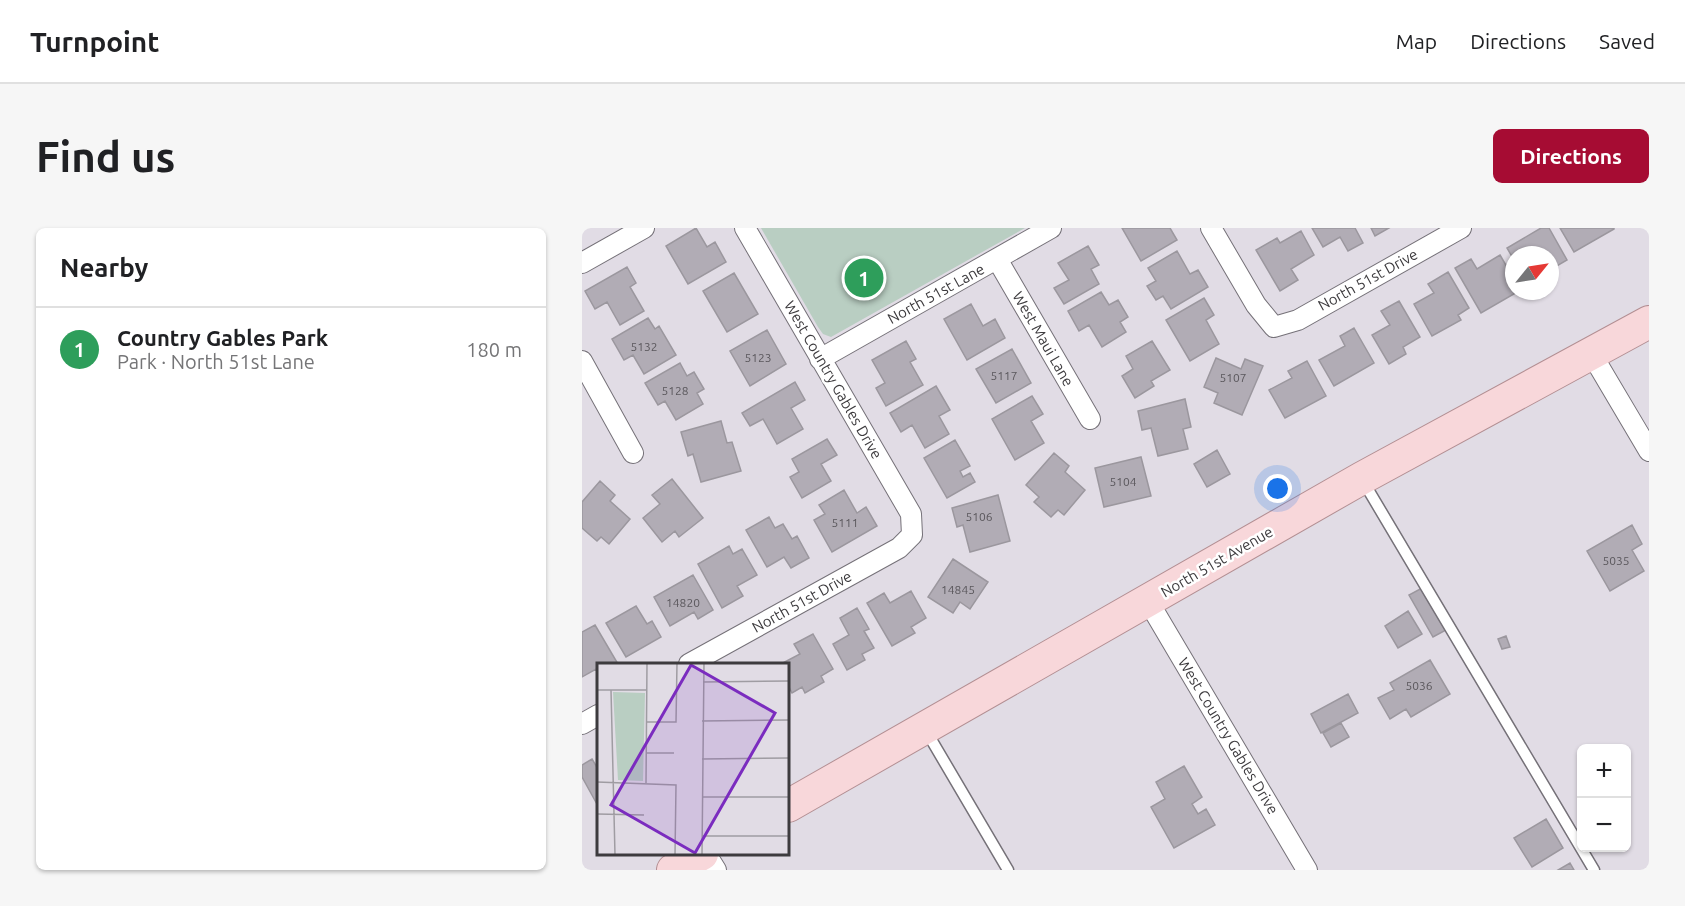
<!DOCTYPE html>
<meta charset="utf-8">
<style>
:root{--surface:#fff;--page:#f6f6f6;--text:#202124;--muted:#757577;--line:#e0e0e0;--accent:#a60c33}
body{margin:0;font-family:Ubuntu,sans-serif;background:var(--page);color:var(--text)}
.controls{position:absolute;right:18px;bottom:18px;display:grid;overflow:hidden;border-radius:9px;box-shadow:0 2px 4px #0004}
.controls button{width:54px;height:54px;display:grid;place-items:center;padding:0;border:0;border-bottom:2px solid var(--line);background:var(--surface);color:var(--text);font:30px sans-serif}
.compass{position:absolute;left:923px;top:18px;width:54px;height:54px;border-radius:50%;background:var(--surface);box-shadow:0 2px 4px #0004;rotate:60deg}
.you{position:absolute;left:696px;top:261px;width:21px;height:21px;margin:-15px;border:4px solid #fff;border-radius:50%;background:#1a73e8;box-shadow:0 0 0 9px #1a73e833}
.badge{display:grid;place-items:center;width:39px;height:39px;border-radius:50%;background:var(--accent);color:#fff;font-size:20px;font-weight:700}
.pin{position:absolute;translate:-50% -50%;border:3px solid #fff;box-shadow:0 2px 6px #0006}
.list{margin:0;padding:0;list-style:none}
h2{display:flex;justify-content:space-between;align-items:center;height:78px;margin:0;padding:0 24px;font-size:26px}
h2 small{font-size:20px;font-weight:400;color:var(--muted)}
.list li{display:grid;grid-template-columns:39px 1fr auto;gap:18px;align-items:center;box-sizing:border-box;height:84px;padding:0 24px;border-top:2px solid var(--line)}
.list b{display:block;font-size:22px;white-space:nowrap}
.list p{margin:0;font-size:20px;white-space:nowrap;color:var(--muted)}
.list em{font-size:20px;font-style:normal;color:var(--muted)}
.map{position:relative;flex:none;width:1067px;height:642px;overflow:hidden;border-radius:9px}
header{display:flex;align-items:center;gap:36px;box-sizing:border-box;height:84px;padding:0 30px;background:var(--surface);border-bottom:2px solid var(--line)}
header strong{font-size:28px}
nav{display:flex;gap:33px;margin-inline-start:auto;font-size:21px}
.intro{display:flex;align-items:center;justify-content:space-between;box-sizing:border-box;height:144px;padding:0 36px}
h1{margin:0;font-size:42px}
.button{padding:15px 27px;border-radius:9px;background:var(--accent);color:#fff;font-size:21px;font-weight:700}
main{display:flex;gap:36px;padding:0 36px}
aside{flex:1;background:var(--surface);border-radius:9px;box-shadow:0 2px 4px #0004}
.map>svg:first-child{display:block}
.green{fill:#b9cec2}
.building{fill:#b1acb5;stroke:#9b979e;stroke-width:1.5}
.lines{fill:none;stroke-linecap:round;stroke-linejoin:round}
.service-casing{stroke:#757178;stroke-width:13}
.minor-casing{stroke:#757178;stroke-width:22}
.primary-casing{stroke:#b38f93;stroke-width:34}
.service{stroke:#fff;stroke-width:10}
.minor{stroke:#fff;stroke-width:20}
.primary{stroke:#f8d7da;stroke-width:32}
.labels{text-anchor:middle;stroke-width:5;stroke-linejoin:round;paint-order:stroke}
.number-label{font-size:12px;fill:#5a575c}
.street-label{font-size:15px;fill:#3d3b3e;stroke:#fff}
.inset-road{fill:none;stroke:#9f9ca2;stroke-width:1.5}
.view{fill:#7b2cbf;fill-opacity:0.15;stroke:#7b2cbf;stroke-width:3}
.inset-edge{fill:none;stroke:#3d3b3e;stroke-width:3}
</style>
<header>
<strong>Turnpoint</strong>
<nav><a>Map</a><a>Directions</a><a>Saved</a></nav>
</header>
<div class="intro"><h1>Find us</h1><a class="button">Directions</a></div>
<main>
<aside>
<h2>Nearby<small></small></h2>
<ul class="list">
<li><span class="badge" style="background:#2e9e5b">1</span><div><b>Country Gables Park</b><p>Park · North 51st Lane</p></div><em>180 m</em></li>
</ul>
</aside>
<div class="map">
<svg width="1067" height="642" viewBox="0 0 1067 642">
<rect width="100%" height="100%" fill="#e1dce5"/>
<path class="green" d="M179,0H443L249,109L241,106L236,99Z"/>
<path class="building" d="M114,0L125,19L133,14L144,34L106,56L84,18Z
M540,0H588L595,12L559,33Z
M730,0H773L781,15L766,23L758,9L741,19Z
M789,0H807L793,8Z
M959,0H967L985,32L968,42V27H932V32L925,20Z
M978,0H1032V1L992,24Z
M719,3L732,27L709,41L716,52L698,63L674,22L695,10L698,15Z
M506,18L517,37L509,41L517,56L482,76L472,60L487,52L476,35Z
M595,23L608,46L616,42L626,59L589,81L581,68L574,72L565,58L574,53L566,40Z
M918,27L932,51V63H937L899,85L873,40L889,31L895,41Z
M45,39L54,55L48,59L62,83L38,97L25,74L13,81L3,63Z
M866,44L887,80L876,87L879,92L850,108L832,76L852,65L846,56Z
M152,45L176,86L145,104L121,63Z
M519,64L527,77L536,72L546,89L538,94L544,104L520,119L507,97L497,103L486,83Z
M622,70L632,87L624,92L637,116L608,133L584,92Z
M817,73L838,109L821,119L824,126L807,136L790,107L808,97L799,83Z
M389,76L401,98L413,91L423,110L385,132L362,91Z
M66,90L73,101L77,98L94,127L62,146L51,127L42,132L30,111Z
M772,100L792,135L752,158L737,132L763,118L758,108Z
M185,102L204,136L168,158L148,123Z
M324,113L334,131L328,134L341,157L304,178L294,160L303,155L290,132Z
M570,113L588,142L569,153L572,158L553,170L540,148L551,141L544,128Z
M430,121L449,155L414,175L394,141Z
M634,130L659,141L663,131L681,138L660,187L632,175L636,165L622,159Z
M725,133L744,168L703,190L687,162L710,150L706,143Z
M98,135L105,148L112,144L122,161L115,165L121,176L94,192L83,173L76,177L63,155Z
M213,154L223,172L209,180L221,201L195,216L181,191L168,198L160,185Z
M354,158L368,182L357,188L367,206L343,220L330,197L319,204L308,185Z
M450,168L461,186L449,193L462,215L433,232L410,191Z
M603,171L609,199L601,201L606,221L576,228L569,200L560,202L556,183Z
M139,193L145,215L150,214L159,243L119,254L111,226L106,228L99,204Z
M245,211L255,227L239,236L249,253L220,270L208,249L217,244L210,231Z
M373,212L388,238L378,243L381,249L388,245L393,254L365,270L342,230Z
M635,222L648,246L625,259L612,236Z
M472,225L487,238L483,244L503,262L482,287L476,282L469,289L452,274L457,269L444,257Z
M559,229L569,268L522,279L513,240Z
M90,251L121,290L97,309L93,303L80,314L61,290L78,276L70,267Z
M18,253L33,267L28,273L48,291L27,316L19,309L15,313L0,300V274Z
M262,262L275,285L284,279L295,298L250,324L232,292L243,286L237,277Z
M416,267L428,313L388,324L381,297L375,299L370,280Z
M187,289L193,300L201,296L210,311L215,308L227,330L209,340L202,329L185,339L164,302Z
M1050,297L1060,316L1050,322L1062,343L1028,363L1005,323Z
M147,318L151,326L160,321L175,347L155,358L161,368L140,380L116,336Z
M371,331L406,354L388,381L378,374L371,385L346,369Z
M111,347L131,382L116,391L112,384L88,398L72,369Z
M840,360L864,402L851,409L827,367Z
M329,363L344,390L329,399L333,405L310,418L285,375L302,365L308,375Z
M54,378L65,396L70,393L79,409L44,429L24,395Z
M275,380L287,401L282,403L292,420L280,426L283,432L265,442L251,416L267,407L258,390Z
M826,383L840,406L816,420L803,398Z
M13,397L36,436H16V446L14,441L0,449V404Z
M231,406L251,441L239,448L242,454L223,465L220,459L210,465L206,457V436H199L218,426L212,416Z
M924,408L928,419L920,421L916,411Z
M848,432L868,466L829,489L824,481L808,491L796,470L812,462L808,455Z
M766,466L776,485L739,505L729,486Z
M759,495L767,509L749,519L741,505Z
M10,531L16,541V578L0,549V537Z
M602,538L620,569L610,576L616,586L624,581L633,597L592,620L569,579L583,571L574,554Z
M964,591L981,620L950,639L932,610Z
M988,635L992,642H976Z"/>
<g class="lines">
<defs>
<path id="service" d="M781,253L1012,642
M343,501L426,642"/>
<path id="minor" d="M629,0L674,77L692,99L716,92L879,0
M415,31L508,191
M0,35L62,0
M1009,125L1067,223
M238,131L469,0
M0,133L51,225
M566,373L725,642
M107,436L317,320L330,307L329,286L163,0
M0,496L16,487
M124,626L134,642"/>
<path id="primary" d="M206,578L780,250L1067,94
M91,642L120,626"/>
</defs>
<use href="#service" class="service-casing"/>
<use href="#minor" class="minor-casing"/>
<use href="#primary" class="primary-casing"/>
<use href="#service" class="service"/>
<use href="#minor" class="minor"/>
<use href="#primary" class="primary"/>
</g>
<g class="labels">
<g class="number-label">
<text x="62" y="123">5132</text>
<text x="176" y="134">5123</text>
<text x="422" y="152">5117</text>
<text x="651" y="154">5107</text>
<text x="93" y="167">5128</text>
<text x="541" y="258">5104</text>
<text x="397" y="293">5106</text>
<text x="263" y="299">5111</text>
<text x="1034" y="337">5035</text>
<text x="376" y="366">14845</text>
<text x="101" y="379">14820</text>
<text x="837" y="462">5036</text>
</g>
<g class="street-label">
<text transform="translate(786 52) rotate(-29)" y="5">North 51st Drive</text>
<text transform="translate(354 66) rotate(-29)" y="5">North 51st Lane</text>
<text transform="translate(461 111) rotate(60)" y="5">West Maui Lane</text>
<text transform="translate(251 152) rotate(60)" y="5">West Country Gables Drive</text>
<text transform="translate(635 334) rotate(-30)" y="5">North 51st Avenue</text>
<text transform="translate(220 374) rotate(-29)" y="5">North 51st Drive</text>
<text transform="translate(646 508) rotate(59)" y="5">West Country Gables Drive</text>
</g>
</g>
<g transform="translate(15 435)">
<rect width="192" height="192" fill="#e1dce5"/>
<path d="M16,29L48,30L46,118L21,117Z" fill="#b9cec2"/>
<path class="inset-road" d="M106,19L192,18M0,27H50M14,27L18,192M105,58L192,57M49,59H79L80,0M49,90H77M105,96L192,95M0,119L79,122L78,192M49,120L50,0M105,134H192M0,151L47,152M105,173H192M105,192L107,0"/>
<path class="view" d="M94,2L178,50L98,190L14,142Z"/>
<rect width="192" height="192" class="inset-edge"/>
</g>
</svg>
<div class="controls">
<button>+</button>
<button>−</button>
</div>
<svg class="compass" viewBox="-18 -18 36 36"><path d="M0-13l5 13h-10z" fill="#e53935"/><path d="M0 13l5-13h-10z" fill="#757577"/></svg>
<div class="you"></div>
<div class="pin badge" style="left:282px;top:50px;background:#2e9e5b">1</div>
</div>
</main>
